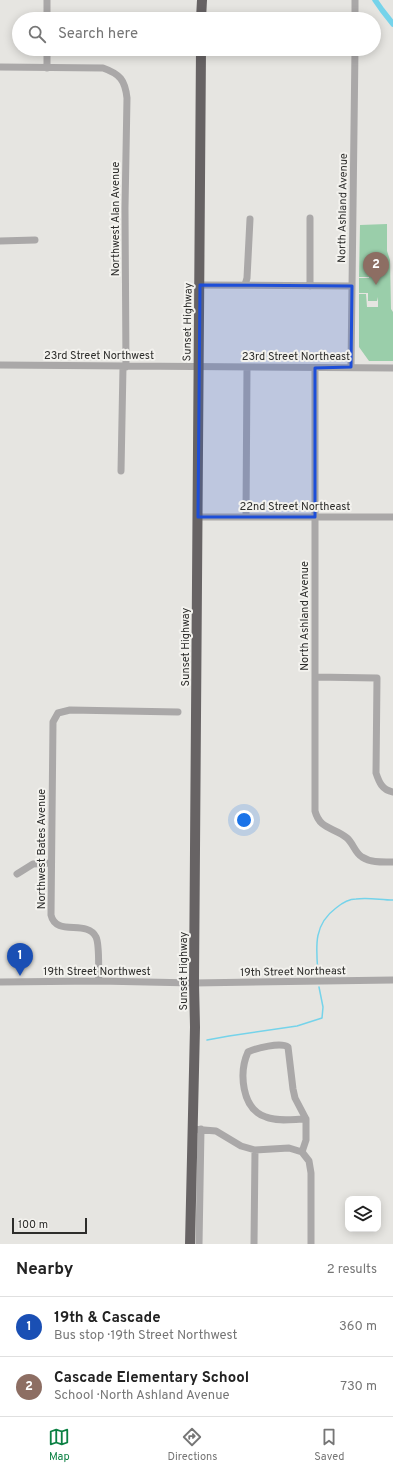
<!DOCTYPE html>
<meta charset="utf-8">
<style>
:root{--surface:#fff;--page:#f2f2f2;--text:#222;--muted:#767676;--line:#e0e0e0;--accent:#0b8043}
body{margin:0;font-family:Overpass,sans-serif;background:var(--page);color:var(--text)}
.controls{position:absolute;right:12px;bottom:12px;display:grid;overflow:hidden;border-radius:8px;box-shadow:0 2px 10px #0003}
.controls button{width:36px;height:36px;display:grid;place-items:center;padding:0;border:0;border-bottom:1px solid var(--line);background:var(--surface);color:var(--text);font:20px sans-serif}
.scale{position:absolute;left:12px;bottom:10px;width:75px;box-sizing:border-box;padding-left:4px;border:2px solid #2d2d2b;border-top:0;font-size:11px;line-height:14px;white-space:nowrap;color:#2d2d2b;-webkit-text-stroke:3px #f3f2ee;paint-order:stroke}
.you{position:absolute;left:244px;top:820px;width:14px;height:14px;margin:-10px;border:3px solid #fff;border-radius:50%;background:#1a73e8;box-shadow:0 0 0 6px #1a73e833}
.badge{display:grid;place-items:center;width:26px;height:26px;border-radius:50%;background:var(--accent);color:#fff;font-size:13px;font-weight:700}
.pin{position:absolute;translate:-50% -33px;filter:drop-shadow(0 1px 2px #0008)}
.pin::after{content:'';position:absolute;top:21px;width:14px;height:12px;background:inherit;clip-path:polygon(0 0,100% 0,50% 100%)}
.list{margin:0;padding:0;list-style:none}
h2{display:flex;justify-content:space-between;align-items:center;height:52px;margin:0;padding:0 16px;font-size:17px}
h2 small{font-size:13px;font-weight:400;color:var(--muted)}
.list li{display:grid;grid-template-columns:26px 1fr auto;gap:12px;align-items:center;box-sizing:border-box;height:60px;padding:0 16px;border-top:1px solid var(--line)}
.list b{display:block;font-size:15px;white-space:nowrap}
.list p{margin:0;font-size:13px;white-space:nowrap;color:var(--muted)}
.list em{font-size:13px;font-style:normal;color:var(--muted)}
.icon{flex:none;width:22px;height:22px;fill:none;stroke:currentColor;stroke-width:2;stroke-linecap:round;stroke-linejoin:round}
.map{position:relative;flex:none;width:393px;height:1244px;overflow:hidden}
.search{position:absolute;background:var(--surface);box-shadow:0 2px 10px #0003;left:12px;right:12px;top:12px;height:44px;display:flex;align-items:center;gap:10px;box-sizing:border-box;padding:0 14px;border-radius:22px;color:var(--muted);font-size:15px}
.sheet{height:172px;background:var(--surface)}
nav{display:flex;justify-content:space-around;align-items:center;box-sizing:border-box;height:56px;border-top:1px solid var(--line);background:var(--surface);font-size:11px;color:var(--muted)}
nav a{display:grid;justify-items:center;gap:2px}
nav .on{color:var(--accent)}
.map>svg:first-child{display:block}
.green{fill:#9aceaa}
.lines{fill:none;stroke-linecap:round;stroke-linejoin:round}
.stream{stroke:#75d3ea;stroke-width:1.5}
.canal{stroke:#75d3ea;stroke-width:5.5}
.minor{stroke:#aaa8a8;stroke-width:7}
.highway{stroke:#676364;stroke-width:10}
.marked{fill:#1d4ed8;fill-opacity:0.2;stroke:#1d4ed8;stroke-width:3;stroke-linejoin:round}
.labels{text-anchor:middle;stroke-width:4;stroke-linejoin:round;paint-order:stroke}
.street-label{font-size:11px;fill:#2d2d2b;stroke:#f3f2ee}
</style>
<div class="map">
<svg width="393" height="1244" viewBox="0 0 393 1244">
<rect width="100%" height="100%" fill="#e6e5e1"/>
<path class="green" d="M387,224V251L390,260L391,309L393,312V361H369L359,347V294H366L367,307H378V297L377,301H368V293H359V278H369V261V277H359L360,225Z"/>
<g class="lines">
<path class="stream" d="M318,973C316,947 313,925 336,908C342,903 348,899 356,899C368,897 381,900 393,900
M207,1040L229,1036L297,1026L322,1018L323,1007L319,987"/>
<path class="canal" d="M375,0L382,10L393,24"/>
<path class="minor" d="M355,0V19
M47,19V0
M0,67L103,68C120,74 125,80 127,98L125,208L126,367
M47,68V49
M0,241L35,240
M200,285L352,286
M245,285L247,278L250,219
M310,286V218
M0,365L393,368
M351,367L355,49
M315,368V811C320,830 334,827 347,838C353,843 355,853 362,857C371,863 383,862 393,862
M121,471L123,367
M198,517H393
M246,517L247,367
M315,677L377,678L376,773C379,782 382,790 393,792
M17,874L33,864L51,863
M99,981C98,971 100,945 96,937C87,919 56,937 51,915L53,722L58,713L70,710L178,712
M0,982L99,981L194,983L393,980
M192,1129L216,1131L241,1146L255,1150L289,1148L302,1152L309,1161L311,1173V1244
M302,1152L306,1140V1119L295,1098L293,1089L288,1047C281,1042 256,1048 248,1052C239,1072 241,1109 266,1117C278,1122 294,1119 306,1119
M199,1244L201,1129
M254,1244L255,1150"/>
<path class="highway" d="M201,19L202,0
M190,1244L195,1027L194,983L201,49"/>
</g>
<path class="marked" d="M200,285L352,286L351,367L315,368V517H198Z"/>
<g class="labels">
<g class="street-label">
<text transform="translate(342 208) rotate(-89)" y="4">North Ashland Avenue</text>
<text transform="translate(115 219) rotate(-90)" y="4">Northwest Alan Avenue</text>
<text transform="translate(187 322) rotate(-89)" y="4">Sunset Highway</text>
<text x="99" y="359">23rd Street Northwest</text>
<text x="296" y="360">23rd Street Northeast</text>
<text x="295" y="510">22nd Street Northeast</text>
<text transform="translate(304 616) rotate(-90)" y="4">North Ashland Avenue</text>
<text transform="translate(185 647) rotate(-90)" y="4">Sunset Highway</text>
<text transform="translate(41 849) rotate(-90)" y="4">Northwest Bates Avenue</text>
<text x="97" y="975">19th Street Northwest</text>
<text transform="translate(183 971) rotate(-90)" y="4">Sunset Highway</text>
<text transform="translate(293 971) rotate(-1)" y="4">19th Street Northeast</text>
</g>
</g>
</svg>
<div class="controls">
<button><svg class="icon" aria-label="layers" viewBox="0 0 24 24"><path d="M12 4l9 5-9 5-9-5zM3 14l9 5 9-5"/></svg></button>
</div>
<div class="scale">100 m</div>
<div class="you"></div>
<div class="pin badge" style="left:20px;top:976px;background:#1a4fb4">1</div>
<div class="pin badge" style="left:376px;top:285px;background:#8d6e63">2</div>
<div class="search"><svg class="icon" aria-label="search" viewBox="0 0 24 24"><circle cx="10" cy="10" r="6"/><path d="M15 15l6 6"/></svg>Search here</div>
</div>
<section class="sheet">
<h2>Nearby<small>2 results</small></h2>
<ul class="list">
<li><span class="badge" style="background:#1a4fb4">1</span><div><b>19th &amp; Cascade</b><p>Bus stop · 19th Street Northwest</p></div><em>360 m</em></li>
<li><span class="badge" style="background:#8d6e63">2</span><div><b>Cascade Elementary School</b><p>School · North Ashland Avenue</p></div><em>730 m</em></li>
</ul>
</section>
<nav>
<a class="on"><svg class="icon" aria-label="map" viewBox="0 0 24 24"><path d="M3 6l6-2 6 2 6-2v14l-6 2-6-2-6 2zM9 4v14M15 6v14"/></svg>Map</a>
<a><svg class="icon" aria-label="directions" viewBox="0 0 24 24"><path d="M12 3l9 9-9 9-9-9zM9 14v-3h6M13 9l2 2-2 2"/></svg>Directions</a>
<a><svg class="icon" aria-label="saved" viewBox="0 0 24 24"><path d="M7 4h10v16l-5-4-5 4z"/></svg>Saved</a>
</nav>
